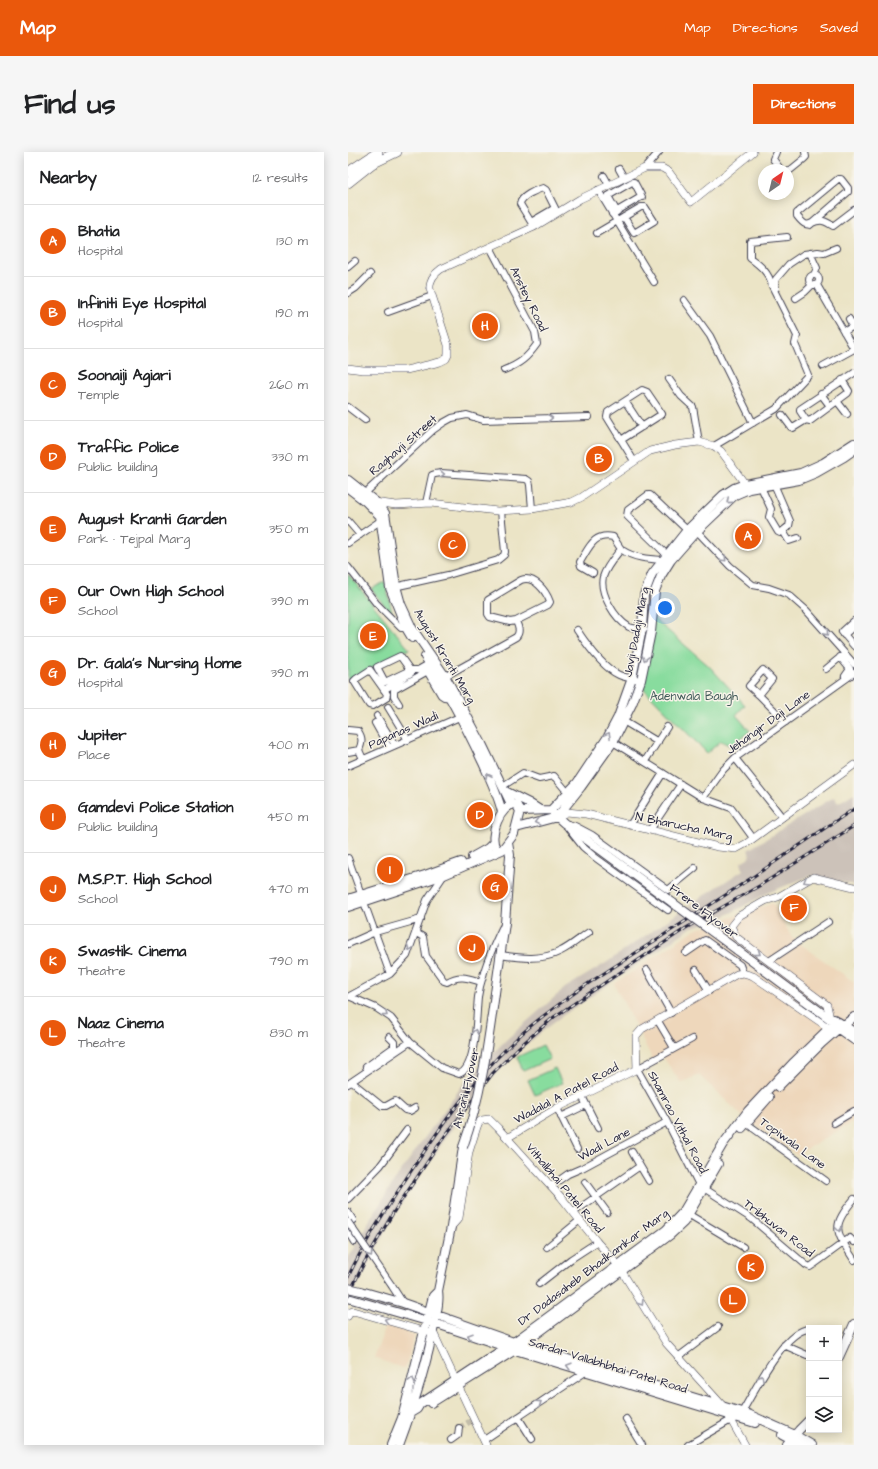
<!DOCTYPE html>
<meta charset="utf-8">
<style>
:root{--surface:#fff;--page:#f6f6f6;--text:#202124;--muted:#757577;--line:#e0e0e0;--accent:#ea580c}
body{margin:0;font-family:"Architects Daughter",sans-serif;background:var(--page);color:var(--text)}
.controls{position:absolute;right:12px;bottom:12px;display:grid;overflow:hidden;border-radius:0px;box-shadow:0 2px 10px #0003}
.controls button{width:36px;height:36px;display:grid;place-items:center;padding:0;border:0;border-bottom:1px solid var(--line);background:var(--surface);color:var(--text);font:20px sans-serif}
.compass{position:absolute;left:410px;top:12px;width:36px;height:36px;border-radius:50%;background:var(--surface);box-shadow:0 2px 10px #0003;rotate:35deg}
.you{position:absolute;left:317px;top:456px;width:14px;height:14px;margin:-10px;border:3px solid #fff;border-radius:50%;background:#1a73e8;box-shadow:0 0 0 6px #1a73e833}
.badge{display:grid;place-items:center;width:26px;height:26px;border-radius:50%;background:var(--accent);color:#fff;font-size:13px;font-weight:700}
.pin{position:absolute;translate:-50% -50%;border:2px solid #fff;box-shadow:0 1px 4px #0006}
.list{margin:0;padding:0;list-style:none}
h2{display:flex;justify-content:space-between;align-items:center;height:52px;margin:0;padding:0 16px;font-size:17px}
h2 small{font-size:13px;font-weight:400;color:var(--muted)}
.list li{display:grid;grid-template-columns:26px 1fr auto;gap:12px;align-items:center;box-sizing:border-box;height:72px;padding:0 16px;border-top:1px solid var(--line)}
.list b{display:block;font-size:15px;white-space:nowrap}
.list p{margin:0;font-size:13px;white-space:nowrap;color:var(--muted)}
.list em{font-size:13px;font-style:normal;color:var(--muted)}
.icon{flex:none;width:22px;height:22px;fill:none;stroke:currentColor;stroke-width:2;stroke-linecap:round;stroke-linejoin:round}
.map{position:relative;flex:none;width:506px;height:1293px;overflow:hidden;border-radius:0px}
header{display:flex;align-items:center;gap:24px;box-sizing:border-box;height:56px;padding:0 20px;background:var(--accent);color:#fff}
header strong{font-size:19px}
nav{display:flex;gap:22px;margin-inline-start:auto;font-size:14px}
.intro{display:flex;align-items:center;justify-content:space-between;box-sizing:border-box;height:96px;padding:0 24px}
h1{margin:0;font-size:28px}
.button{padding:10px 18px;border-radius:0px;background:var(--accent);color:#fff;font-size:14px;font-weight:700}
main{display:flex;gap:24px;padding:0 24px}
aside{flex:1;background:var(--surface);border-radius:0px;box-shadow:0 2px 10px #0003}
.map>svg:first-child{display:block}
.built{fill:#eed7bb}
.industrial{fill:#ccc2b9}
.green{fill:#88dc9e;stroke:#557f6c}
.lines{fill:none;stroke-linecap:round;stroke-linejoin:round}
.minor-tunnel{stroke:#c3bdaa;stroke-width:6;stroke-dasharray:6 3;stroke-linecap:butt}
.minor-casing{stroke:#403f50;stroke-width:8}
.tertiary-casing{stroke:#403f50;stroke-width:8}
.secondary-casing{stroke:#403f50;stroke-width:10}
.primary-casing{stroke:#403f50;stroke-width:10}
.minor{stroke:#fff;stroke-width:6}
.tertiary{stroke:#fff;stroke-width:7}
.secondary{stroke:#fff;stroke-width:8}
.primary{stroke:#fff;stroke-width:9}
.rail-casing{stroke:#22223b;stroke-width:3}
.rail{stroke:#f7f3e8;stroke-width:1.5;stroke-dasharray:4.5;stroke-linecap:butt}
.minor-bridge-casing{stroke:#403f50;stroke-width:8;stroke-linecap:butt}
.secondary-bridge-casing{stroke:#403f50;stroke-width:10;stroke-linecap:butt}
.minor-bridge{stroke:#fff;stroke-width:6}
.secondary-bridge{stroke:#fff;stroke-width:8}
.oneway{stroke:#9c9ca7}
.labels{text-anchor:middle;stroke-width:3;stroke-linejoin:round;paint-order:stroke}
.street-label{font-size:12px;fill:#22223b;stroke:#f7f3e8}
.park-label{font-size:12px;fill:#415a59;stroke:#f7f3e8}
</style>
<header>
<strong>Map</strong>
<nav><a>Map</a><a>Directions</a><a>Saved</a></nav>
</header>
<div class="intro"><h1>Find us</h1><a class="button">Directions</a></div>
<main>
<aside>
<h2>Nearby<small>12 results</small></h2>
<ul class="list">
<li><span class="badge">A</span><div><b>Bhatia</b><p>Hospital</p></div><em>130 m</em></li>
<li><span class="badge">B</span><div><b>Infiniti Eye Hospital</b><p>Hospital</p></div><em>190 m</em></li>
<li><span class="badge">C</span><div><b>Soonaiji Agiari</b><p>Temple</p></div><em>260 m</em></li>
<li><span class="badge">D</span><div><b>Traffic Police</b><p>Public building</p></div><em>330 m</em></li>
<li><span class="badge">E</span><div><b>August Kranti Garden</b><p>Park · Tejpal Marg</p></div><em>350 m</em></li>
<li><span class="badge">F</span><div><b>Our Own High School</b><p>School</p></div><em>390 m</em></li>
<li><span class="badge">G</span><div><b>Dr. Gala's Nursing Home</b><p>Hospital</p></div><em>390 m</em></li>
<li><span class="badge">H</span><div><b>Jupiter</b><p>Place</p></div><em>400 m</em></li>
<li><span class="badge">I</span><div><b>Gamdevi Police Station</b><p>Public building</p></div><em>450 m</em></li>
<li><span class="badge">J</span><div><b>M.S.P.T. High School</b><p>School</p></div><em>470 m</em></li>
<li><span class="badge">K</span><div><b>Swastik Cinema</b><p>Theatre</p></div><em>790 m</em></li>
<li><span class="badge">L</span><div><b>Naaz Cinema</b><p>Theatre</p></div><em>830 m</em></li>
</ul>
</aside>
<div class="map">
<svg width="506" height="1293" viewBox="0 0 506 1293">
<rect width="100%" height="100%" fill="#f7f3e8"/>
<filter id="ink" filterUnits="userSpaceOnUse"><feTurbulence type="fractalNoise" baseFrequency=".025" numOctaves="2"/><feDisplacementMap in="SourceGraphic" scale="8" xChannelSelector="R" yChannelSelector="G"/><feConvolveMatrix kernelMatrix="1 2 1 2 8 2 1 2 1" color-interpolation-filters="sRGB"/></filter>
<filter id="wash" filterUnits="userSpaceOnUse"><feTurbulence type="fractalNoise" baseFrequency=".012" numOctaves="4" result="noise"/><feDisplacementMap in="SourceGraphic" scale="16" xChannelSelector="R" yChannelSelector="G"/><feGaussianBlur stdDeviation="0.9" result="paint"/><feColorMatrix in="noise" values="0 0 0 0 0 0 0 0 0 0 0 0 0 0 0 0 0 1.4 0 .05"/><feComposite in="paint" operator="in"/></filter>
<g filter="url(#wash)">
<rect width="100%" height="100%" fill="#ebe4c6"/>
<path class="built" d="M425,751L444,786L506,830V969L449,1003L392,962L351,923L333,931L315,905L305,908L266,832L346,778Z
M38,1173L67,1183L57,1217L26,1206Z"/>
<path class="industrial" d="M506,641V733L464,723L422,740L369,768L344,775L207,869L171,899L137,932L115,961L65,1034L40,1074L0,1151V1107L18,1074L50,1023L116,931L158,888L217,836L258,811L346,750L395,718L393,710L403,704L400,698L486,645L490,651Z"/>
<path class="green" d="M0,422L61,497L0,528Z
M37,430L45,464L23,437Z
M303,464L361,514L397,553L388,563L402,579L383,594L373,589L359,601L291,532Z
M195,893L202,907L175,919L169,905Z
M207,916L214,931L187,943L180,928Z"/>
</g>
<g filter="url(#ink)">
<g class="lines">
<path class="minor-tunnel" d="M111,1276L123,1269"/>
<defs>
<path id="minor" d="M428,0L425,7L433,18
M297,16L311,0
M271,17L276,26
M440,20L456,7L458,5L457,0
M256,24L261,33
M250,38L306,130
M264,62L293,45H294L286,30H284L260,44L269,60
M183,70L207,56L198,38L195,36C188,38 173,44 172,52L186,75
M462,73L500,40V36L493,27H490L449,61V64C462,81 461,67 475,69C479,70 482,72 485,74L506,58
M249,81L293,55H297L306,69L286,81L276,65
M142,95L187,180L189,192C179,206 172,212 156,218
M462,101L469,116L466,123
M0,115L7,109
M461 128a5 5 0 1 1 10 0a5 5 0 1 1-10 0Z
M469,133L506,197
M428,136L427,131L428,127L441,112L456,102L470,100L476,101L488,96
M0,141L8,136L22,122
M448,146L457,140L464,133
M336,148L362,184L405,271
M40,160L84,144
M501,167L506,176
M496,180L505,174
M475,214L506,197
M321,227L333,244L345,255L351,290
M473,242L482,254
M277,249L294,275
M489,249L499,262
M0,255L17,268
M434,263L443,275L445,276L458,268L462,269L500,241L501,239L494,228
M458,268L452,259V257L506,221
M273,288L314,262L299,240L294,238L260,260L259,265L286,309
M366,294L428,257L460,223L447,192L449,184L424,134C421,121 413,114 402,106V89L439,85
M413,335L423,357L421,365L430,380L432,381L441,374L442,369L426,332
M14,344L85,278L95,271L104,266L119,263L135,268L241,265
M78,351L84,323L87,322L93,321L178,327L181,329L182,333L184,357
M0,369L12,383
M346,376L382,414L405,433L421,436L441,443L458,458L506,512
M435,379L441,389L450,386
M0,391L35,367
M273,397C266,406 258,415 255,425C251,441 267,467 281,475C285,477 292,476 296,478
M319,403L279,364L280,358L300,343H302L339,378
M0,415L28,451L53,476H61
M245,421L233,414L232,410C241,396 245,381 265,385C268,389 271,395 274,398C286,406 300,407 314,408
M46,435L100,423L150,408L156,403L157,400L153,359
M506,469L494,480L506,494
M229,478C239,493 255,516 271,523C278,526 286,527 293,528
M496,483L506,474
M492,505L502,517L497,524
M478,517L495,503
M22,518L39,542L38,546L25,554L21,553L6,529L8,527Z
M62,518L52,504L29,515L37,530L62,518H70L84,510
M415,518L424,527L411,543L401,534Z
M79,519L93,543L96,545L105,546
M94,526L168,485C173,480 170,474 168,469L200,453L202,450C198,439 186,423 173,428L140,448V462L142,465L162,470L168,469
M36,538L63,521
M411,543L438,570
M51,552L46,544V538L87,515
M40,555L60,588
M29,564L47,593
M272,567L310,590
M27,571L41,596
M0,578L10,579C15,586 14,591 11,598L15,607
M265,590L355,646L383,656L405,686
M0,600L11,598
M387,606L434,665
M297,609L319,575
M0,614L116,563
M155,634L175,621L191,627L206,624L216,636
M355,646L375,618L387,606L506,521
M220,672L227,674L244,683L320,738L347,716
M282,673L315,621
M220,676L235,695L248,706L320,758
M302,678L333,632
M0,706L42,822
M68,781L75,785L78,804L96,829L99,830C112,822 120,826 133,830
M0,792L27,780L73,767
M338,801L357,788L392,813L395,821
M152,803C172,806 194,809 213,799C223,794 232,786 241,780
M421,809L480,770
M299,818L323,861
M348,818L361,839
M0,845L42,822L59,804L79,748L96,723
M3,845L28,856L43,866L62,890L94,916L111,922C129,916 128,861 130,845C131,838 133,830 135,824C139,807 147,791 154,776
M310,869L326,896
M344,887L289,917L319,970L351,1033L404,1067L458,1113L462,1115L465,1113L502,1086L506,1090
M18,915L46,895V890L41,885
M4,930L34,954H38L47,949L57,958L62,959L67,956
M0,932L62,890
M234,944L250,976
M209,956L229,997
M213,965L238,953
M398,971L478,1029
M486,971L506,959
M292,1014L301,1029
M237,1030L259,1060
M203,1034L220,1022L234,1016L319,970
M0,1047L32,1014L59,978
M506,1047C482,1076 488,1079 506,1108
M0,1060L5,1068
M226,1060L292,1014L284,1000
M340,1062L395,1095
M0,1080L6,1090
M199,1095L232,1068
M191,1132L223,1107L249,1090
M44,1134L55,1151
M436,1193L459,1203
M330,1205L370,1175
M394,1260C406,1240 436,1178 461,1177
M170,1265L184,1287
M278,1267L294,1293
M103,1288L110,1283L111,1276
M136,1288L239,1219
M340,1293L383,1268"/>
<path id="tertiary" d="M0,216L15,218H58L92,210L98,207L100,203V193L82,137C81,128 86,122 93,117L186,75L232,47L297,16H314L321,20L343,50L405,0
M26,350L48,353L83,351L149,359L184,357L224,350L234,345L302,299L327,293L351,290L366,294L373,299L400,336
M209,665L219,660L238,662L370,695L388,697L399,691L506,613
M482,867L479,853L388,785L383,774L391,764L417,749L430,745L465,725L506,735
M159,986L209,956L289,917L288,884L294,877L389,822L395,821L405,824L481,876
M103,1075L111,1066L121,1000L129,975L131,970L134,968L141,967L150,976L213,1045L249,1090L270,1113L318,1191L375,1254
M0,1164L2,1160L5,1159L86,1182L138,1293
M379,1261L397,1293"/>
<path id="secondary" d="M0,328L29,351L37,361L48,434L53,452L64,476L97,524L112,551L134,592L163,652
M0,336L17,349L32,364L42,436L58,476L64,486
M77,505C100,539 118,575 135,611C142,627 150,643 154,660
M157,639L181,651L192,658
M172,659L203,658L229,631L259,586L270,565L284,526L294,477L296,443L304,422L339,378L375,343L386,336L397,332L453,321L475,311L506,291
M206,662L216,671L325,751
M168,676L209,665L233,635L265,590L284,552L293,528L303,480L307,439L313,424L323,408L345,383L387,343L401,337L451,328L468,321L496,305L506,298
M124,705L140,696L145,691
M0,747L77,723L113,710
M0,755L96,723L154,698L166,682L172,659L168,652C152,652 140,685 148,696L151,698
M389,798L482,867H486L506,880
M147,841L157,771L162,703L160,691
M489,876L506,888
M430,935L474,891L490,877L496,876
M394,976L421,945
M13,1139L55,1151L174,1193L400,1262L447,1283L464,1293
M0,1146L86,1171L167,1198L407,1271
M491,1205L506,1172
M83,1251L167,1198L322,1083L336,1070L370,1012
M54,1266L69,1257L72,1252L166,1190L318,1078L335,1060L375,992L400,959L446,910L481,876L485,873H496L506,865
M434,1283L453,1293
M43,1293L54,1266L85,1144L90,1139
M51,1293C66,1253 79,1212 87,1169C89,1159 92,1149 90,1139L103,1075L115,995
M439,1293L451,1278L461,1268"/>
<path id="primary" d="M0,20L30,0
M0,31L24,12L49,0"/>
</defs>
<use href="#minor" class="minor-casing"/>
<use href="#tertiary" class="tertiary-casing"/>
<use href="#secondary" class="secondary-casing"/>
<use href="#primary" class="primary-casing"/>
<use href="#minor" class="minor"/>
<use href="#tertiary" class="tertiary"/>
<use href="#secondary" class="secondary"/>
<use href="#primary" class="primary"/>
<defs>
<path id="rail" d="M0,1125C17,1089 39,1056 61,1022C92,976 123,930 163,892C185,870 210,853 235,835C277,807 320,781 362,753C411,722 458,688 506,657
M0,1144L16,1111L45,1061L94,988L145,921L170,896L206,865L338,776L411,734L506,674"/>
</defs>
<use href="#rail" class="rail-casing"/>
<use href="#rail" class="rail"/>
<defs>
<path id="minor-bridge" d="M0,1070L44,1134"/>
<path id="secondary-bridge" d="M325,751L389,798
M115,995C133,946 140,892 147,841
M0,1136L13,1139"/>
</defs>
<use href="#minor-bridge" class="minor-bridge-casing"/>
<use href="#secondary-bridge" class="secondary-bridge-casing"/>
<use href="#minor-bridge" class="minor-bridge"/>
<use href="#secondary-bridge" class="secondary-bridge"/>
</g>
<defs><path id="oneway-chevron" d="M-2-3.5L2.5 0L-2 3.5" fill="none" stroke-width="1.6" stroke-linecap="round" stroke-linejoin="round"/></defs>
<g class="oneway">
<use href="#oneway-chevron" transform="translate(202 266) rotate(-1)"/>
<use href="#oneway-chevron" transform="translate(94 322) rotate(1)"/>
<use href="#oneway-chevron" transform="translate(381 349) rotate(140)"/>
<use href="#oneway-chevron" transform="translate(376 407) rotate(47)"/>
<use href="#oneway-chevron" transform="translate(478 481) rotate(48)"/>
<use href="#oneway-chevron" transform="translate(297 506) rotate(103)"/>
<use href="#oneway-chevron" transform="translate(260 583) rotate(-61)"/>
<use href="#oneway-chevron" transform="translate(140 624) rotate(-115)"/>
<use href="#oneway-chevron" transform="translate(189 670) rotate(166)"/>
<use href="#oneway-chevron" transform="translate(458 729) rotate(150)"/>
<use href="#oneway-chevron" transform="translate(62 796) rotate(111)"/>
<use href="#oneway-chevron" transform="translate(410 801) rotate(36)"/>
<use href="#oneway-chevron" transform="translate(37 862) rotate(36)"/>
<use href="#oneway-chevron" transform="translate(127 880) rotate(-81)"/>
<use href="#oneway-chevron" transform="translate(491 1077) rotate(83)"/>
<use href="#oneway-chevron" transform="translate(22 1102) rotate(55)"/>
<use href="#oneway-chevron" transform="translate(293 1151) rotate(58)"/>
<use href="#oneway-chevron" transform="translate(39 1168) rotate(-164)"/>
<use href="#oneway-chevron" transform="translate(122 1184) rotate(-161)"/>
<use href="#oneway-chevron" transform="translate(221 1214) rotate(-164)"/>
<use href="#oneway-chevron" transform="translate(413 1226) rotate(-61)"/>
<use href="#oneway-chevron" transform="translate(64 1228) rotate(-76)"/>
<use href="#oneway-chevron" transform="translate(191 1251) rotate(-34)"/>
</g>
</g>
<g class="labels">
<g class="street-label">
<text transform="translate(181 147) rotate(64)" y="4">Anstey Road</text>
<text transform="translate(55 293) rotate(-41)" y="4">Raghavji Street</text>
<text transform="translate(288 480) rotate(-79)" y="4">Javji Dadaji Marg</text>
<text transform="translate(97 504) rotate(59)" y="4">August Kranti Marg</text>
<text transform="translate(420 570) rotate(-36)" y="4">Jehangir Daji Lane</text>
<text transform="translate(55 578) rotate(-24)" y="4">Papanas Wadi</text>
<text transform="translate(336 674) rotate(12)" y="4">N Bharucha Marg</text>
<text transform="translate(356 759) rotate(37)" y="4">Frere Flyover</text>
<text transform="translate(118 936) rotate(-77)" y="4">A Irani Flyover</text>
<text transform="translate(218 941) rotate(-28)" y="4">Wadalal A Patel Road</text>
<text transform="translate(330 970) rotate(62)" y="4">Shamrao Vithal Road</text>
<text transform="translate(445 991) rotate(36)" y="4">Topiwala Lane</text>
<text transform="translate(256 992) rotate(-28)" y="4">Wadi Lane</text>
<text transform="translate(217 1036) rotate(50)" y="4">Vithalbhai Patel Road</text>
<text transform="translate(431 1076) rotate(38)" y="4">Tribhuvan Road</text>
<text transform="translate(245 1115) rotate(-37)" y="4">Dr Dadasaheb Bhadkamkar Marg</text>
<text transform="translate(260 1213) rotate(17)" y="4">Sardar Vallabhbhai Patel Road</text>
</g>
<g class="park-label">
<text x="346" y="548">Adenwala Baugh</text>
</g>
</g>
</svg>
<div class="controls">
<button>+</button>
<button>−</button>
<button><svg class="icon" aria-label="layers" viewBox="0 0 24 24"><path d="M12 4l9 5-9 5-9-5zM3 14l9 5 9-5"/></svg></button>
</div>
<svg class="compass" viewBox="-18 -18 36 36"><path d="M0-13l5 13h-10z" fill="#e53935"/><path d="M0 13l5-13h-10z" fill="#757577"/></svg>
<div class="you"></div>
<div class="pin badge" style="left:400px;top:384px">A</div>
<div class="pin badge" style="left:251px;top:307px">B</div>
<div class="pin badge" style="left:105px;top:393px">C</div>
<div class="pin badge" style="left:132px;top:663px">D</div>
<div class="pin badge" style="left:25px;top:484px">E</div>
<div class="pin badge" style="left:446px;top:756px">F</div>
<div class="pin badge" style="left:147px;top:735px">G</div>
<div class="pin badge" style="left:137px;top:174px">H</div>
<div class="pin badge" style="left:42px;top:718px">I</div>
<div class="pin badge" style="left:124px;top:796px">J</div>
<div class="pin badge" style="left:403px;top:1115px">K</div>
<div class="pin badge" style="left:385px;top:1148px">L</div>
</div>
</main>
